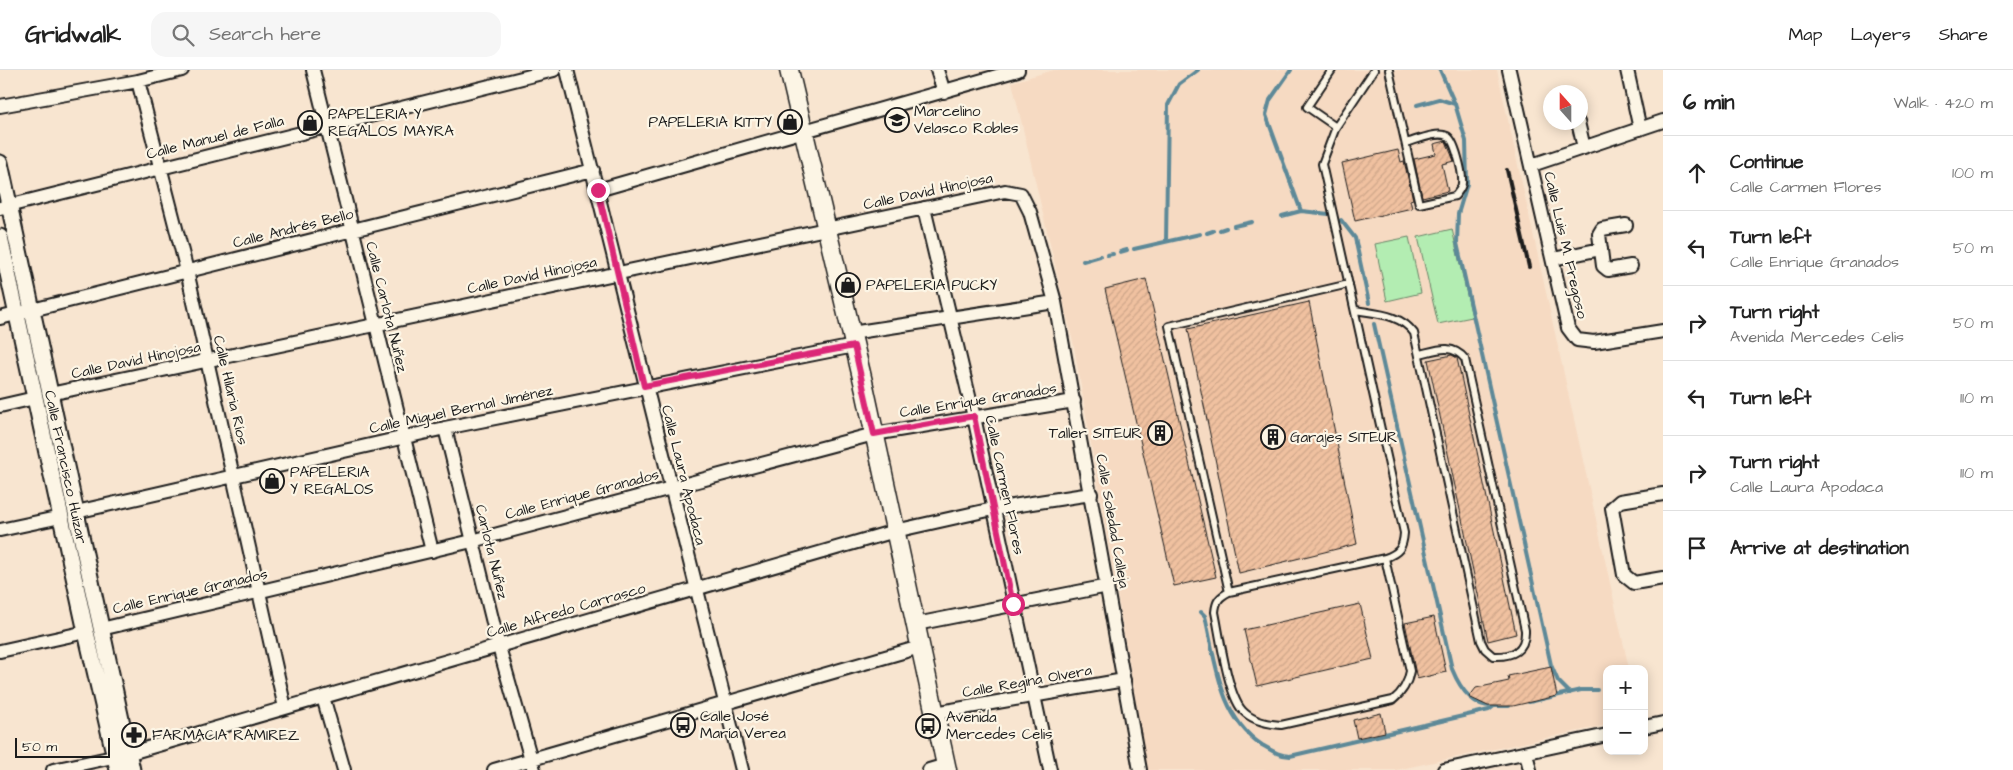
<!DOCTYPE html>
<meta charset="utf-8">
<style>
:root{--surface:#fff;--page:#f6f6f6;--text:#222;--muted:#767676;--line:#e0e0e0}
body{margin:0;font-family:"Architects Daughter",sans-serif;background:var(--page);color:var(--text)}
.controls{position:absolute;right:15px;bottom:15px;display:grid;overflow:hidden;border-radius:10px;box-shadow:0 2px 12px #0003}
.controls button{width:45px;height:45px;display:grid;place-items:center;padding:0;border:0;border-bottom:1px solid var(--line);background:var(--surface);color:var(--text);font:25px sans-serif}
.compass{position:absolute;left:1543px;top:15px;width:45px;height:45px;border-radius:50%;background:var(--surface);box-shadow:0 2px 12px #0003;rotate:339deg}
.scale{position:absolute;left:15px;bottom:12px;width:95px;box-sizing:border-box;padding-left:5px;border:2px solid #1c1c1c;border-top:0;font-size:14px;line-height:18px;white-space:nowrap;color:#1c1c1c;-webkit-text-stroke:4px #fcf5e5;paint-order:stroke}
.stop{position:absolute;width:15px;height:15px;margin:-11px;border:4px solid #db2777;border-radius:50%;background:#fff}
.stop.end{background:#db2777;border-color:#fff;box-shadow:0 1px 5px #0008}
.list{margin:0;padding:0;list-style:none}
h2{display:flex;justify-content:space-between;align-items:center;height:65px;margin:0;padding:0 20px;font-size:21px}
h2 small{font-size:16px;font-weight:400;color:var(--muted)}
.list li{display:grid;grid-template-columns:32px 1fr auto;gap:15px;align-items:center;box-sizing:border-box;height:75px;padding:0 20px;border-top:1px solid var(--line)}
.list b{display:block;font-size:19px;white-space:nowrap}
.list p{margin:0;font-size:16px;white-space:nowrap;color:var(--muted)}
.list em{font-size:16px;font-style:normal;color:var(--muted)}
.icon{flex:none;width:28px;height:28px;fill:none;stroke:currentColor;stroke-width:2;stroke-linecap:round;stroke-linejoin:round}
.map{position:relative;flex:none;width:1663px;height:700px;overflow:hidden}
header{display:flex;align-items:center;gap:30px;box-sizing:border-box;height:70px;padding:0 25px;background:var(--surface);border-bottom:1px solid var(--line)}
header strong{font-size:24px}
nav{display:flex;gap:28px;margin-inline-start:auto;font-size:18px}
.search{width:350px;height:45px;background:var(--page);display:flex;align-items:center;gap:12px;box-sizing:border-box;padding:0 18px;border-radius:15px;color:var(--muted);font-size:19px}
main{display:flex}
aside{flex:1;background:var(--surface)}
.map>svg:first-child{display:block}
.built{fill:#f6dac2}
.grass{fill:#b3edb2;stroke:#688467}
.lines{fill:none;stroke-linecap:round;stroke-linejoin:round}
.stream{stroke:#5d8998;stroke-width:4}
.building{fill:url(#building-hatch);stroke:#1c1c1c}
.service-casing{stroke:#1c1c1c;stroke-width:10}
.minor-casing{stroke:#1c1c1c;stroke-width:16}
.tertiary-casing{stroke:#1c1c1c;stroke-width:19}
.secondary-casing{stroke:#1c1c1c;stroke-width:21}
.service{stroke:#fcf5e5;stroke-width:6}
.minor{stroke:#fcf5e5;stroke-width:12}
.tertiary{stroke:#fcf5e5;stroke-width:15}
.secondary{stroke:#fcf5e5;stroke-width:18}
.rail{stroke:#1c1c1c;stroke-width:4}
.route{stroke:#db2777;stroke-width:6}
.labels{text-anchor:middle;stroke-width:4.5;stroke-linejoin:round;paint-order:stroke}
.poi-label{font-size:15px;fill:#1c1c1c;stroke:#fcf5e5;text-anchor:start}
.street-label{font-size:15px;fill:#1c1c1c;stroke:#fcf5e5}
</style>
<header>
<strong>Gridwalk</strong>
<div class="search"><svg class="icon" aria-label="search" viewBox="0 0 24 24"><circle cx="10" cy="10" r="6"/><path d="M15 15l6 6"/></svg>Search here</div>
<nav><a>Map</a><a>Layers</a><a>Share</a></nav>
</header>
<main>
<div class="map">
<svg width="1663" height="700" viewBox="0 0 1663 700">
<defs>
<pattern id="building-hatch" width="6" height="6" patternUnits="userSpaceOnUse" patternTransform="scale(1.25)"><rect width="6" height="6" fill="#f0c1a0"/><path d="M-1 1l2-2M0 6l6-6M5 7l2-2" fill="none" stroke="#cda589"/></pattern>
</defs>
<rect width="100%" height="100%" fill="#f8e5d0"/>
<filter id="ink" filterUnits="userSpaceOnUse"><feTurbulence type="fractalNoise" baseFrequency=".02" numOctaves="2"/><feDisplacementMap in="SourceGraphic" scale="10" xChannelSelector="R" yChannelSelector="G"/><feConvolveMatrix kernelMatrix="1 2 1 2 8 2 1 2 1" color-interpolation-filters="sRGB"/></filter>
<g filter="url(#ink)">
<path class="built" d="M1054,0H1497L1629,599H1607V655L1396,700H1145L1143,672L1074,276L1012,12Z"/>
<path class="grass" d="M1452,159L1472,247L1438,254L1418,167Z
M1409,167L1421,223L1387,231L1375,174Z"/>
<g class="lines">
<path class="stream" d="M1291,0L1270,30L1266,45L1301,141
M1440,0L1455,34L1466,71L1467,114L1458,144L1457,173L1551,595L1558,611L1570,623
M1417,35L1439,29L1455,34
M1282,146L1301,141L1329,144
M1341,150L1355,168L1369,233
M1234,156L1252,152
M1220,160L1226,158
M1207,163L1213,161
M1166,171L1168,35L1179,14L1198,0
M1134,179L1200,164
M1120,182L1127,180
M1107,185L1113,184
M1083,191L1100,186
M1374,254L1452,599C1459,616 1471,637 1493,636
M1201,542L1205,546C1216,593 1219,646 1262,675C1271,680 1279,686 1290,686L1489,640L1494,636H1509
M1604,623L1607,625
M1529,632L1581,620H1597"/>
</g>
<path class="building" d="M1446,71L1454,91L1442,94L1448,121L1422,127L1414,89L1436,84L1434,74Z
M1398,80L1401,92L1404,91L1413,129L1410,130L1412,138L1355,151L1342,93Z
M1146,209L1216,507L1174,516L1105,219Z
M1309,232L1357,474L1239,503L1188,259Z
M1452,285L1457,288L1516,564L1488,571L1428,290Z
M1360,534L1373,589L1257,616L1244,560Z
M1434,547L1446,602L1417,609L1405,553Z
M1551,597L1557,626L1513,636H1488L1469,627L1476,618L1509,611L1508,606Z
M1381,643L1385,662L1357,668L1353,650Z"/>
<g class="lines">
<defs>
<path id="service" d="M1332,0L1307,37L1336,57
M1374,0L1336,57L1322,94L1404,463C1403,478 1399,483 1385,488L1229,522C1219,527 1216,531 1215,542C1220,566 1227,622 1242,640C1252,651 1267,654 1281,655L1393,630C1403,622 1408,613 1410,601L1385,488
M1389,0L1419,134L1455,126C1458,122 1462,118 1462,113C1463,104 1455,69 1447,66C1437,61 1417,70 1406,73
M1355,240C1377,244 1400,244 1414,263L1481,571L1485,579L1493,586C1512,587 1526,581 1525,560L1465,289C1452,273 1437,280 1420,284
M1229,522L1169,256L1349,214"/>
<path id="minor" d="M313,0L432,481
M567,0L742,700
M937,0L944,22
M1509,0L1568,258L1577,270L1594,272L1663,261
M1627,0L1640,59
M138,11L187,201L285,638
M0,36L138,11L182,0
M1578,52L1584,78
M1532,95L1663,51
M598,120L1018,0
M0,138L554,0
M924,138L974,347L1050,700
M1626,155L1602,159L1599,164L1603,196L1608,200L1631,196
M1553,189L1601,179
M0,248L593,100
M851,263L1055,232
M50,324L1005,121L1021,124L1030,142L1055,232L1140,700
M0,336L35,328
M445,358L499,577L534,700
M1663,424L1620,431L1612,438L1624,505L1634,513L1663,508
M76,442L445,358L854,276
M0,460L61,447
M916,554L1108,516
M101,559L472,471L874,364L1074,331
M0,581L86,562
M323,627L344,700
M935,643L1124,610
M1644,657L1663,653
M1526,683L1530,700
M53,700L127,684L895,461L993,439L1091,424
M494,700L920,577
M929,700L946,695
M1444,700L1607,665"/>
<path id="tertiary" d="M0,93L132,700
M0,167L86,562L118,700"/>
<path id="secondary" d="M789,0L865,320L947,700"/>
</defs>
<use href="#service" class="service-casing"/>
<use href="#minor" class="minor-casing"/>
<use href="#tertiary" class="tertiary-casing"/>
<use href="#secondary" class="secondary-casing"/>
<use href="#service" class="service"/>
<use href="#minor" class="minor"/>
<use href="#tertiary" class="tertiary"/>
<use href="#secondary" class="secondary"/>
<path class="rail" d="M1507,100L1529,197"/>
</g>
</g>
<g class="lines" filter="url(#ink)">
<path class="route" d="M598,120L644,316L854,276L874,364L974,346L1013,534"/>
</g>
<defs>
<symbol id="school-ring" viewBox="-11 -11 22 22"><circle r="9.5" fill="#fcf5e5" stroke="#1c1c1c" stroke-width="1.5"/><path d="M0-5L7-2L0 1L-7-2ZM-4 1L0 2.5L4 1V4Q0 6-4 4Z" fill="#1c1c1c"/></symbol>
<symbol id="shop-ring" viewBox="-11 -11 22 22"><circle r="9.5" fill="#fcf5e5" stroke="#1c1c1c" stroke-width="1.5"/><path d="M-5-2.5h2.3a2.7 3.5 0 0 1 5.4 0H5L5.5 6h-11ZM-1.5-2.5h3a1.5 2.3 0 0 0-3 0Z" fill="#1c1c1c"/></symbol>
<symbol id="building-ring" viewBox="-11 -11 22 22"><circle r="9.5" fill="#fcf5e5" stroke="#1c1c1c" stroke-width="1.5"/><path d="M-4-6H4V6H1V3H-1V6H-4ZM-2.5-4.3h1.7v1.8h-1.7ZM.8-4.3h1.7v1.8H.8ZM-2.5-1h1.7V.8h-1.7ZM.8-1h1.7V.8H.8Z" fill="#1c1c1c"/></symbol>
<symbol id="bus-ring" viewBox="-11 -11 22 22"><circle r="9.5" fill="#fcf5e5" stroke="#1c1c1c" stroke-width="1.5"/><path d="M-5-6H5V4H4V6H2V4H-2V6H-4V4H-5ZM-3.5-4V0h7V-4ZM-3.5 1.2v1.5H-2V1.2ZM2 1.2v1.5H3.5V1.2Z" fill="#1c1c1c"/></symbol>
<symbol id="pharmacy-ring" viewBox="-11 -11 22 22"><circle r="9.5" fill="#fcf5e5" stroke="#1c1c1c" stroke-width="1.5"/><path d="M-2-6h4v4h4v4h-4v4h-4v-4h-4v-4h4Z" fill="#1c1c1c"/></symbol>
</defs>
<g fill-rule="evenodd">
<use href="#school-ring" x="883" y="36" width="28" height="28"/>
<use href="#shop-ring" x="776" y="38" width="28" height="28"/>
<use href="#shop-ring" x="296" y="39" width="28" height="28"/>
<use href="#shop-ring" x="834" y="201" width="28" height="28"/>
<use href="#building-ring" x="1146" y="349" width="28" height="28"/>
<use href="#building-ring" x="1259" y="353" width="28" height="28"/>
<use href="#shop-ring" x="258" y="397" width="28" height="28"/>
<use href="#bus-ring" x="669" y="641" width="28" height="28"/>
<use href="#bus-ring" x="914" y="642" width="28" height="28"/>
<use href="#pharmacy-ring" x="120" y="651" width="28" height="28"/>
</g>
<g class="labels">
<g class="poi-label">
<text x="914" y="46">Marcelino<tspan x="914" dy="17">Velasco Robles</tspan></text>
<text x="328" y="49">PAPELERIA Y<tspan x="328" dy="17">REGALOS MAYRA</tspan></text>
<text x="772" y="57" text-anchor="end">PAPELERIA KITTY</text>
<text x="866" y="220">PAPELERIA PUCKY</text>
<text x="1142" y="368" text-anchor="end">Taller SITEUR</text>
<text x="1290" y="372">Garajes SITEUR</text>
<text x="290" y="407">PAPELERIA<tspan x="290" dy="17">Y REGALOS</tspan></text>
<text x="700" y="651">Calle José<tspan x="700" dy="17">María Verea</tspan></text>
<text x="946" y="652">Avenida<tspan x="946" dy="17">Mercedes Celis</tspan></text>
<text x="152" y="670">FARMACIA RAMIREZ</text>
</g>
<g class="street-label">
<text transform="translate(215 67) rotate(-14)" y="5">Calle Manuel de Falla</text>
<text transform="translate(928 121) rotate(-12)" y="5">Calle David Hinojosa</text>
<text transform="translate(293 158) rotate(-14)" y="5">Calle Andrés Bello</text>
<text transform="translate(1566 175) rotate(77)" y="5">Calle Luis M. Fregoso</text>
<text transform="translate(532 205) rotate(-12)" y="5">Calle David Hinojosa</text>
<text transform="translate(387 237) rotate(76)" y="5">Calle Carlota Nuñez</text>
<text transform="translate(136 290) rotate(-12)" y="5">Calle David Hinojosa</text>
<text transform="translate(231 320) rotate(77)" y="5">Calle Hilaria Ríos</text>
<text transform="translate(978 330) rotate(-9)" y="5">Calle Enrique Granados</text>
<text transform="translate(461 339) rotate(-12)" y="5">Calle Miguel Bernal Jiménez</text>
<text transform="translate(66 397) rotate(78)" y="5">Calle Francisco Huízar</text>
<text transform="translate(684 405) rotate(76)" y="5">Calle Laura Apodaca</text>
<text transform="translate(1005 415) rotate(78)" y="5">Calle Carmen Flores</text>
<text transform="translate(582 424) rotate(-15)" y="5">Calle Enrique Granados</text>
<text transform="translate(1113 451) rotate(80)" y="5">Calle Soledad Calleja</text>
<text transform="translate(492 482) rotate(76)" y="5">Carlota Nuñez</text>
<text transform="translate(190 521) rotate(-13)" y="5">Calle Enrique Granados</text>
<text transform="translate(566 540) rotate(-16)" y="5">Calle Alfredo Carrasco</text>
<text transform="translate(1027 611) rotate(-10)" y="5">Calle Regina Olvera</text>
</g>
</g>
</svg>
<div class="controls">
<button>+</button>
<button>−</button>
</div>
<svg class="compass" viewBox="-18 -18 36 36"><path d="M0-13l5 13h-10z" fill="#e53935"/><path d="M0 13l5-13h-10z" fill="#767676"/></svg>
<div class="scale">50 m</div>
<div class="stop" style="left:1013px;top:534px"></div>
<div class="stop end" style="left:598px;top:120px"></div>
</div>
<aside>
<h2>6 min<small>Walk · 420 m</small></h2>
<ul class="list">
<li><svg class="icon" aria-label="ahead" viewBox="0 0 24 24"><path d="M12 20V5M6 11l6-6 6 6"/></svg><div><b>Continue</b><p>Calle Carmen Flores</p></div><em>100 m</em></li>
<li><svg class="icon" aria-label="left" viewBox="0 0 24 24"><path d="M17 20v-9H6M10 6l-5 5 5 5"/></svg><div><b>Turn left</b><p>Calle Enrique Granados</p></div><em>50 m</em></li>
<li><svg class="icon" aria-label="right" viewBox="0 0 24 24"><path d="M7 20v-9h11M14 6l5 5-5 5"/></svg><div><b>Turn right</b><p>Avenida Mercedes Celis</p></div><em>50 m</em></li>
<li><svg class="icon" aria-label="left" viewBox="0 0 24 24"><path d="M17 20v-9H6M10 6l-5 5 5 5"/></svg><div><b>Turn left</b></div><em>110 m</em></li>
<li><svg class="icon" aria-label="right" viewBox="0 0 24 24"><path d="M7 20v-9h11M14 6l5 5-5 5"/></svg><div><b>Turn right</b><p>Calle Laura Apodaca</p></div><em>110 m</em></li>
<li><svg class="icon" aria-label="arrive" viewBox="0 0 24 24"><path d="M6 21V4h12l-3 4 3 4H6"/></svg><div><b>Arrive at destination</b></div></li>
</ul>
</aside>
</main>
